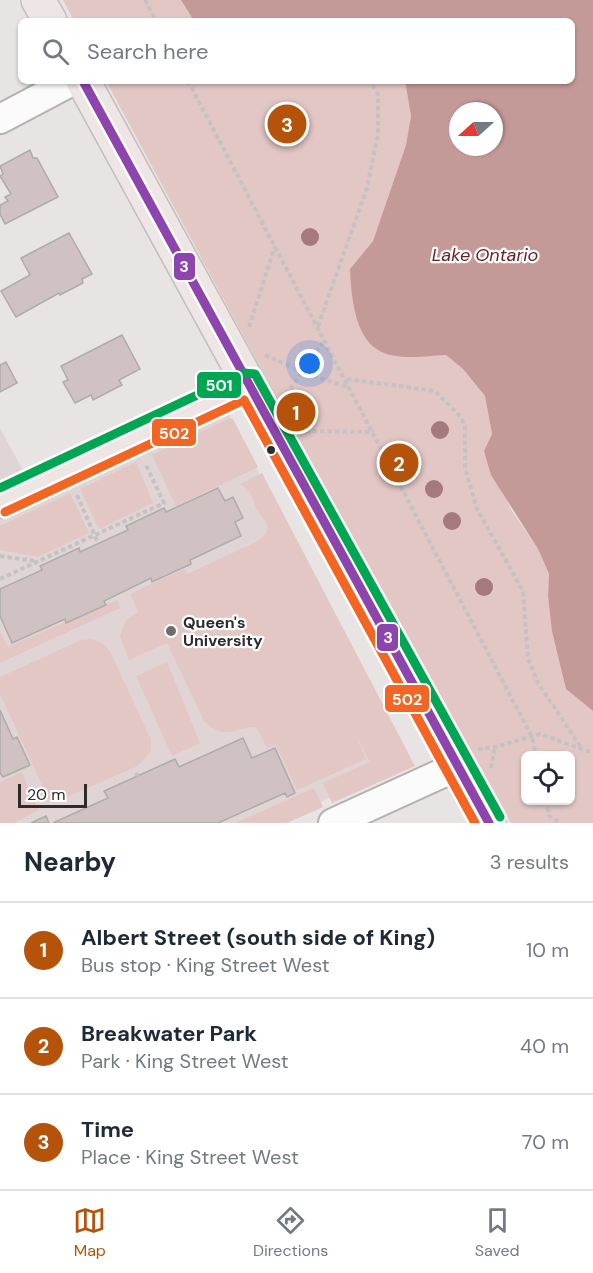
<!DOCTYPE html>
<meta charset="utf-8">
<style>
:root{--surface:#fff;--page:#f2f2f3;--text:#1f2937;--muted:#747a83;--line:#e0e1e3;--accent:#b45309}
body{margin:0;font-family:"DM Sans",sans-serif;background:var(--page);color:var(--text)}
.controls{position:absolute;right:18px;bottom:18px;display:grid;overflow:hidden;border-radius:9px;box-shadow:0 2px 4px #0004}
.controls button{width:54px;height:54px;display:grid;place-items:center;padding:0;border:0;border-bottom:2px solid var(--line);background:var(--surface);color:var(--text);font:30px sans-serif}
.compass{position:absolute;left:449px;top:102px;width:54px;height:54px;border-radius:50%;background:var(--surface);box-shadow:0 2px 4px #0004;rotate:249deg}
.scale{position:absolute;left:18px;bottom:15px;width:69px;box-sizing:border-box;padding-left:6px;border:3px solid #2e2b2b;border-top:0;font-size:16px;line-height:21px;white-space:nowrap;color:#2e2b2b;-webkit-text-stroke:4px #fff;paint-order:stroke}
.you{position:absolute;left:310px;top:364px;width:21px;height:21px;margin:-15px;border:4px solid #fff;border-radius:50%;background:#1a73e8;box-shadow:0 0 0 9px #1a73e833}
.badge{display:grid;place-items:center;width:39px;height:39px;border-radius:50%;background:var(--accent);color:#fff;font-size:20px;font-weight:700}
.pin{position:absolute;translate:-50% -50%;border:3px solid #fff;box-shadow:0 2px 6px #0006}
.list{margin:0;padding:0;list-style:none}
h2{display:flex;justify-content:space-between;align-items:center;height:78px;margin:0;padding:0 24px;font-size:26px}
h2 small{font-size:20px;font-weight:400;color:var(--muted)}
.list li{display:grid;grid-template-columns:39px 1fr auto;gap:18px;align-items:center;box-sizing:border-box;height:96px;padding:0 24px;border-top:2px solid var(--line)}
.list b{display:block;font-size:22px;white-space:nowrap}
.list p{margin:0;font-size:20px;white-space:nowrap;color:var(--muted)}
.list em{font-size:20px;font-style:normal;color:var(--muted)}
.icon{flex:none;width:33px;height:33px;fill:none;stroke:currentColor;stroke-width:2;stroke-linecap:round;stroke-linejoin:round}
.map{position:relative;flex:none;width:593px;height:823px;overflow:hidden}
.search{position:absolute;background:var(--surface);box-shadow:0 2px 4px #0004;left:18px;right:18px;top:18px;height:66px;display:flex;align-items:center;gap:15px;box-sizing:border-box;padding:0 21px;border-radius:9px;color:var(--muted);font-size:22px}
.sheet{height:366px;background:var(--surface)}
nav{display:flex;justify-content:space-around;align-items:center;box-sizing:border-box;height:84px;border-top:2px solid var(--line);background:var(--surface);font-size:16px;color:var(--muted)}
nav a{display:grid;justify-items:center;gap:3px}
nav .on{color:var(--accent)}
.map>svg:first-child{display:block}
.built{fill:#e0d5d4}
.green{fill:#e2c7c5;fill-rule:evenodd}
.water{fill:#c49a98;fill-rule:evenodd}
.building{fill:#d0c2c2;stroke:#aeabab;stroke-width:1.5}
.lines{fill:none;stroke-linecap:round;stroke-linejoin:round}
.minor-casing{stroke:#b5b1b1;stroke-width:32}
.major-casing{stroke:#c1bfbf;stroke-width:36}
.path{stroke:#c4c3c3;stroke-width:4;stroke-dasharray:4.5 3;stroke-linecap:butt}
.minor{stroke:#fcfbfb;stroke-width:28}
.major{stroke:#eee5e5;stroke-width:33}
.bus-1-casing{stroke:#fff;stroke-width:14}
.bus-2-casing{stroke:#fff;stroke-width:14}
.bus-3-casing{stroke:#fff;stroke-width:14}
.bus-1{stroke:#8e44ad;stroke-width:9}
.bus-2{stroke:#f26522;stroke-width:9}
.bus-3{stroke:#00a651;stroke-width:9}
.tree{fill:#a57a7c}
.bus-dot{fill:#2e2b2b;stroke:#fff;stroke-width:2}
.poi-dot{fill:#6f6c6c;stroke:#fff;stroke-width:2}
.labels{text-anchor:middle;stroke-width:4.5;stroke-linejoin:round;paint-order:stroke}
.poi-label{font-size:16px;font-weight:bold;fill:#2e2b2b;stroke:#fff;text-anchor:start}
.water-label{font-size:18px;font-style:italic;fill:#6a2022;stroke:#fff}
.line-badge{stroke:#fff;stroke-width:2}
.badge-label{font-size:16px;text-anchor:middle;font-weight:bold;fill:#fff}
</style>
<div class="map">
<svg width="593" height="823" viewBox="0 0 593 823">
<rect width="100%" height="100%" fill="#e8e4e4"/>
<path class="built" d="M228,413L409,761L275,823H0V428L39,500Z"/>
<path class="green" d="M63,0H181L194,21H74Z
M106,81H405L411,116L406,145L373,241L350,269L406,356L446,355L463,369L485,396L492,434L484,451L512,511L538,549L549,574L548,596L566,689L593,711V823H511L392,612ZM526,756H570V800H526Z
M230,418L233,419L258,467L176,506L152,455Z
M136,462L153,503L99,529L80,489Z
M262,473L415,766L332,803L323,783L370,762L356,735L366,759L297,790L276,745L267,748L256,727C233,727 226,742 204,721L167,643L129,660L120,636L126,620L138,612L130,594L184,569L187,574L256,542C278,528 263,521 255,506C253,501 252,492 247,489C245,487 242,486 240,484Z
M70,493L89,533L38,557L0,550V526Z
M117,600L120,608L0,663V631L8,647Z
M92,639L102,643L110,651L151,740V751L138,766L53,803L49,800L0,694V677L81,640Z
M167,662L200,743L172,756L136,676Z
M22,772L38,810L14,823H0V782Z
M314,788L323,807L287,823H235Z"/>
<path class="water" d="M181,0H593V711L566,689L552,631L548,596L549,574L538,549L491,475L484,451L492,434L485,396L463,369L446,355C426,356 396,361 378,350C354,336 351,293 350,269L373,241L406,145L411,116L405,81H572V21H194ZM458,111H494V147H458Z"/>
<path class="building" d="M30,150L33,158H37L58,197L5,224L0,214V205L8,201L5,197L11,194L0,176L3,174L0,166Z
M69,233L92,274L82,279L83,283L60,295L59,293L16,317L1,291L30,275L21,258Z
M122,335L140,369L119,380L122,385L93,400L91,395L75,403L63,382L68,380L61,366Z
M6,362L17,383L0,392V365Z
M218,488L225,501L233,497L243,518L235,522L241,536L190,560L191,564L152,582L151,578L104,601L106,605L66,623L65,619L12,643L0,616V589L42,570L40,566L79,548L80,552L128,530L126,526L164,508L166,512Z
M0,710L13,739L17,737L30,765L3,777L0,773Z
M243,738L252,758L275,748L295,793L287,797L285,793L218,823H53L108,798L104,791L142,774L175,759L179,767Z
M46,816L49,823H31Z"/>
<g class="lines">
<defs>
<path id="minor" d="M0,119L72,81
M333,823L458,766"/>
<path id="major" d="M38,0L50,21
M83,81L489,823
M0,501L249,384"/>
</defs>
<use href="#minor" class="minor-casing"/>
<use href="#major" class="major-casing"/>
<path class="path" d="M145,0L156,21
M188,81L532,737L536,756
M318,326L367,188L378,134V94L370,81
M249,327L275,246
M265,355L302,372L350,388
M347,379L435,391L461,417L465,427V468L477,509L523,591L528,659L538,683L582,749
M286,395L325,339
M305,431L374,432
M77,495L98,543
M0,556L35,561
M0,579L164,503L145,463
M478,749L495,747L540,734L593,753
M491,768L495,747
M136,773L138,776
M546,800L549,816L561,823"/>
<use href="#minor" class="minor"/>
<use href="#major" class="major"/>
<defs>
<path id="bus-1" d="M83,81L489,823"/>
<path id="bus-2" d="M5,512L244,400L475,823"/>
<path id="bus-3" d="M0,488L244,373L255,374L500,817"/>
</defs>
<use href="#bus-1" class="bus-1-casing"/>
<use href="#bus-2" class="bus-2-casing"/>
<use href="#bus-3" class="bus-3-casing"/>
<use href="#bus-1" class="bus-1"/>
<use href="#bus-2" class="bus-2"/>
<use href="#bus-3" class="bus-3"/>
</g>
<g class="tree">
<circle cx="310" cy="237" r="9"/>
<circle cx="440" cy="430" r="9"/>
<circle cx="434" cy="489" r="9"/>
<circle cx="452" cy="521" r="9"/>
<circle cx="484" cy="587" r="9"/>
</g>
<circle class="bus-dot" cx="271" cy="450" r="5"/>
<circle class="poi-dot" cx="171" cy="631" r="6"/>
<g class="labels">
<g class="poi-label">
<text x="183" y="628">Queen's<tspan x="183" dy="18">University</tspan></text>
</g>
<g class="water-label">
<text x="485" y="261">Lake Ontario</text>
</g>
</g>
<g class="line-badge">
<rect x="173" y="252" width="23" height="29" rx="6" fill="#8e44ad"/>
<rect x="196" y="371" width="46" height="28" rx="6" fill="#00a651"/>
<rect x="151" y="418" width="46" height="29" rx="6" fill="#f26522"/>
<rect x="376" y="623" width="23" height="29" rx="6" fill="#8e44ad"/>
<rect x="384" y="684" width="46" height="29" rx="6" fill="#f26522"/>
</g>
<g class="badge-label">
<text x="184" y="272">3</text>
<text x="219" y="391">501</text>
<text x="174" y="439">502</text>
<text x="388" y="643">3</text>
<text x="407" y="705">502</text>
</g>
</svg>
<div class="controls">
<button><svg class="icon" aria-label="locate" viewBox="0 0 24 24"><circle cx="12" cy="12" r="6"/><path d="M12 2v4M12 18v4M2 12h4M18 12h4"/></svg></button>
</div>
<svg class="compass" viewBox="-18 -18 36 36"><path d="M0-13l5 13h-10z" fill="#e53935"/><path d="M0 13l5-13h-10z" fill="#747a83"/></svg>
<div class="scale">20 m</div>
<div class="you"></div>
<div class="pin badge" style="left:296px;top:412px">1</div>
<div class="pin badge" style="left:399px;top:463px">2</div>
<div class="pin badge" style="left:287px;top:124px">3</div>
<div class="search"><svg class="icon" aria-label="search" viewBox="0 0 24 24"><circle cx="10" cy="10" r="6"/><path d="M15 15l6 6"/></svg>Search here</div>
</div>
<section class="sheet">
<h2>Nearby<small>3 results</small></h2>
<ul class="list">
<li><span class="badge">1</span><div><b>Albert Street (south side of King)</b><p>Bus stop · King Street West</p></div><em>10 m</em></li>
<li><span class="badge">2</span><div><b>Breakwater Park</b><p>Park · King Street West</p></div><em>40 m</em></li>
<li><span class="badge">3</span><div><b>Time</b><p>Place · King Street West</p></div><em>70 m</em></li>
</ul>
</section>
<nav>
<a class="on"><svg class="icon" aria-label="map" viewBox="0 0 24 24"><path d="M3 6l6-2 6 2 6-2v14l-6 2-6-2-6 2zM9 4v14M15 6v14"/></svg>Map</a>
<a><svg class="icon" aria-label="directions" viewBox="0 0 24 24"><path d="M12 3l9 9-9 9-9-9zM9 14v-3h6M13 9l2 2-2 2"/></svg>Directions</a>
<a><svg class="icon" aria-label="saved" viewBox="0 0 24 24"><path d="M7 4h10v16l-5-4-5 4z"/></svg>Saved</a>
</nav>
